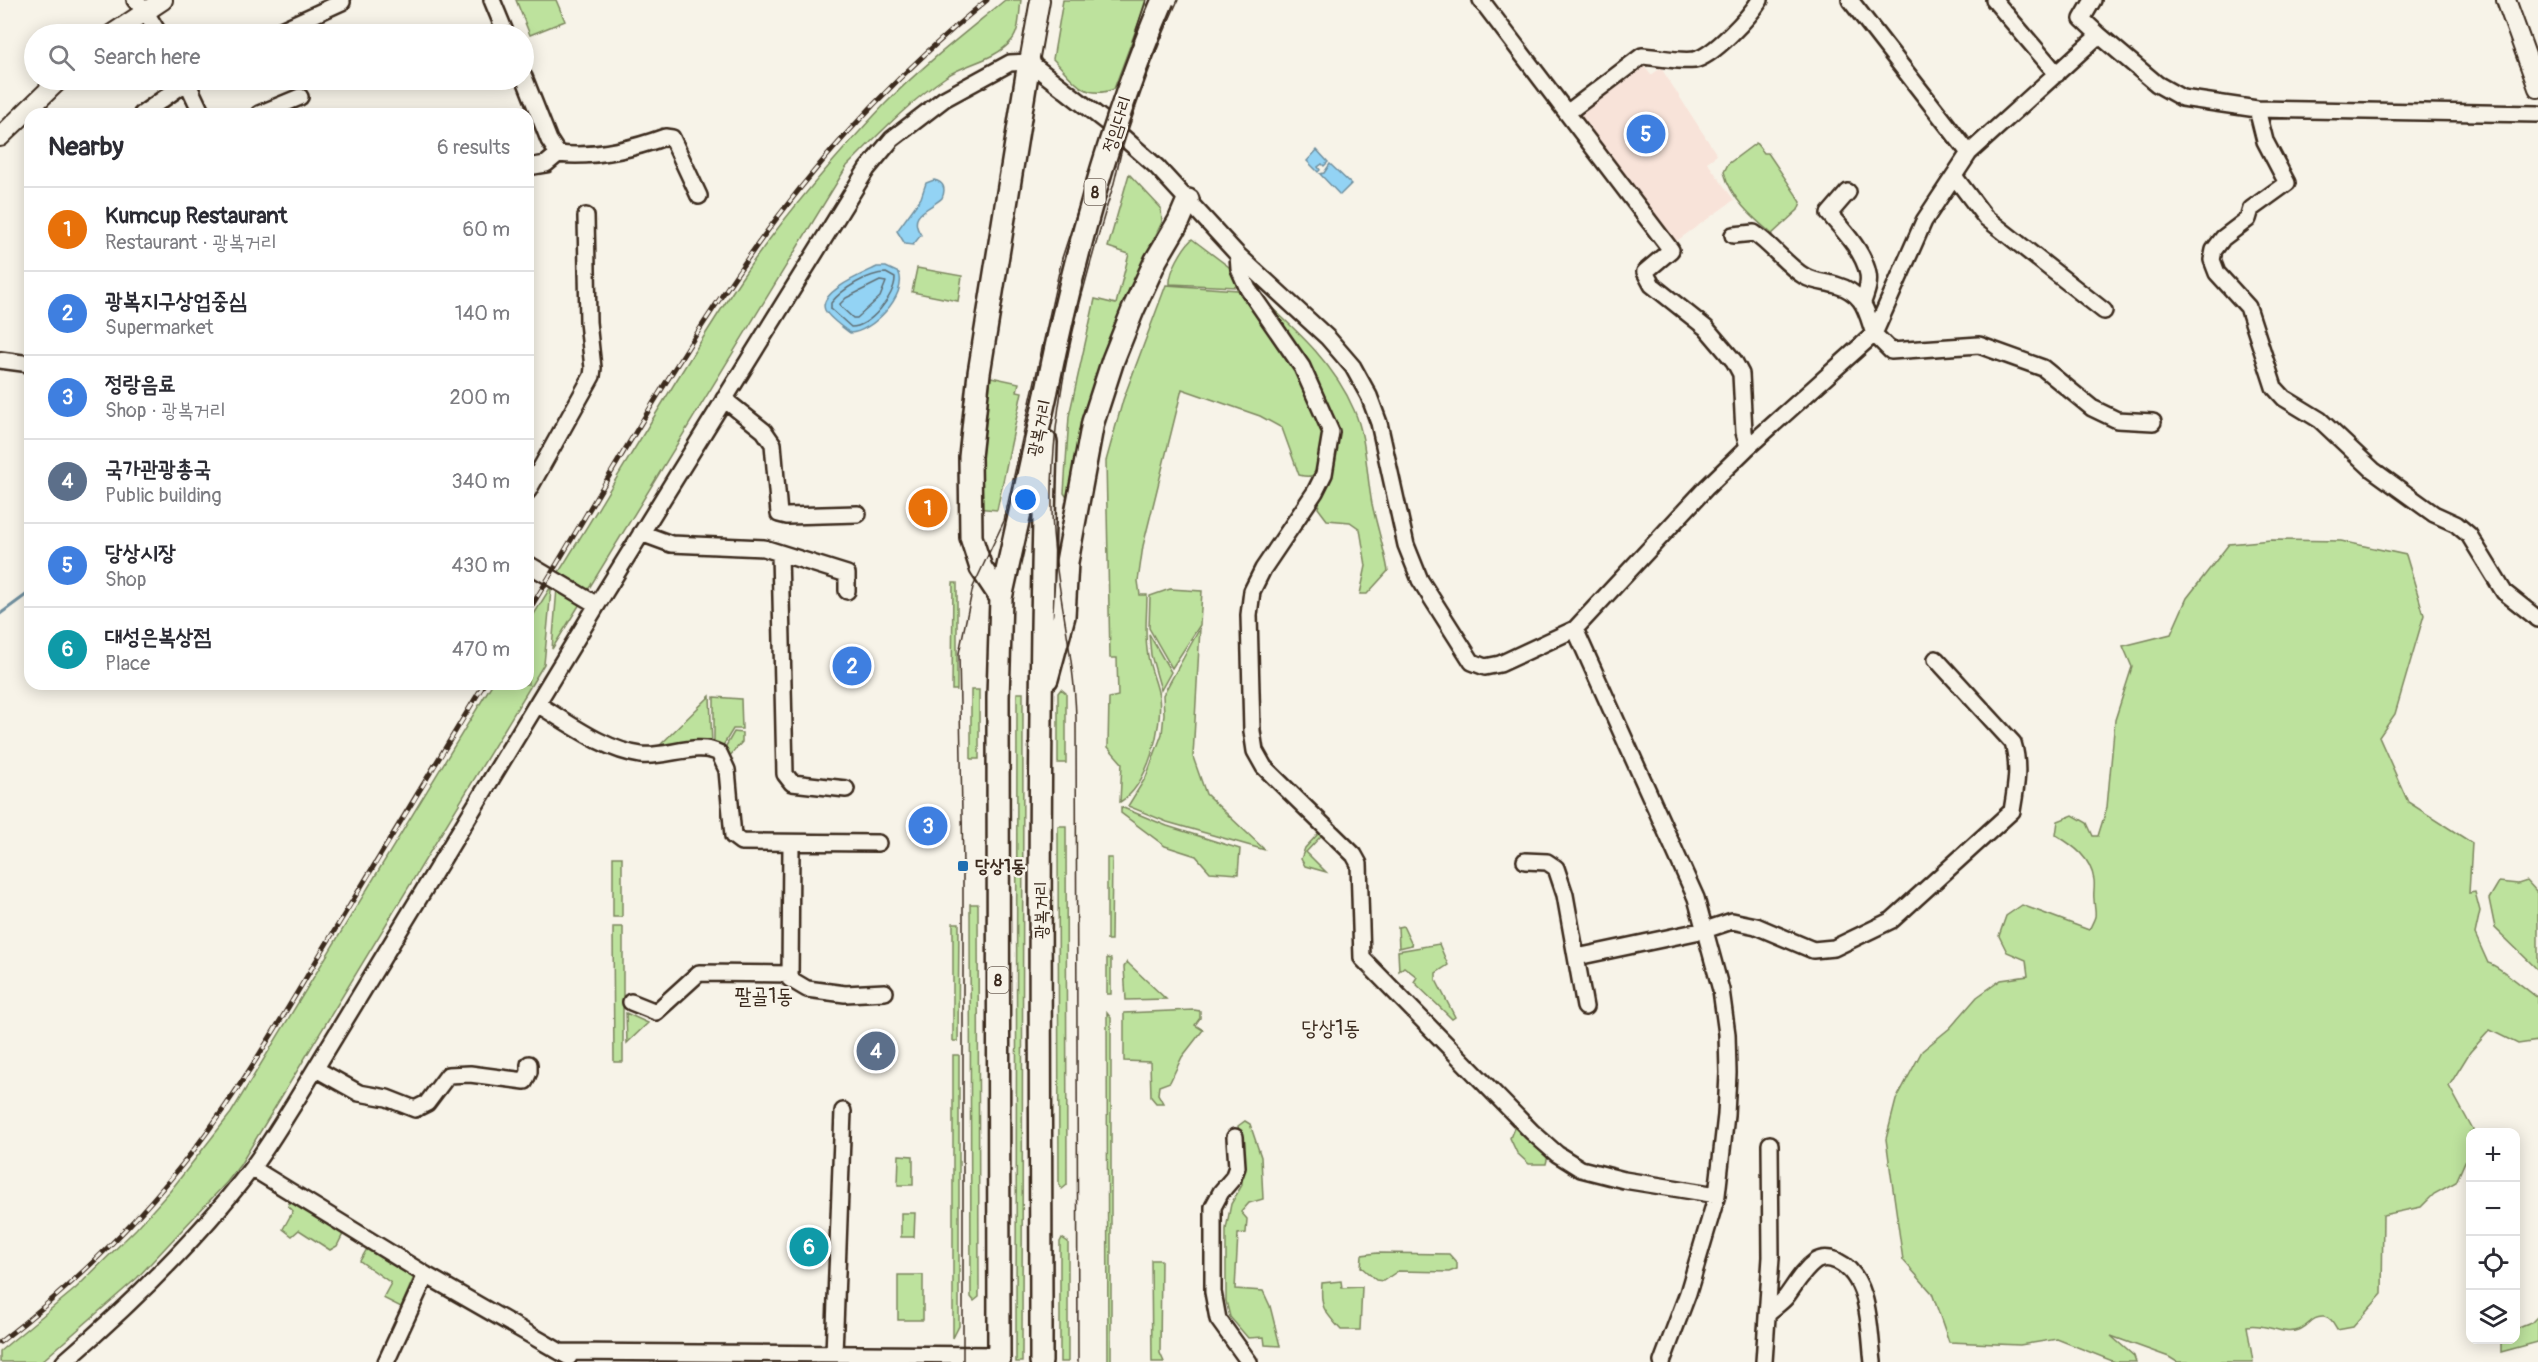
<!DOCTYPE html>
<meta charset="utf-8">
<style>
:root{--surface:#fff;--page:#f7f7f7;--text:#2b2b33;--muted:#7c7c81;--line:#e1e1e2;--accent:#b45309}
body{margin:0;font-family:Pangolin,"Poor Story",sans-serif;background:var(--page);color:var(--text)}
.controls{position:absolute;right:18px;bottom:18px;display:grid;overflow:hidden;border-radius:12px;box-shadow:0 3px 15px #0003}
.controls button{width:54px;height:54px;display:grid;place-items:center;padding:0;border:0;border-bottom:2px solid var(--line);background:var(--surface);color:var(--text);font:30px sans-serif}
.you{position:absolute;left:1026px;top:500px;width:21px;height:21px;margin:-15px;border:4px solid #fff;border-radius:50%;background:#1a73e8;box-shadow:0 0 0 9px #1a73e833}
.badge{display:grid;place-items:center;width:39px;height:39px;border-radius:50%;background:var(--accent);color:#fff;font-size:20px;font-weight:700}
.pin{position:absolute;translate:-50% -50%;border:3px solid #fff;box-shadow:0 2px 6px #0006}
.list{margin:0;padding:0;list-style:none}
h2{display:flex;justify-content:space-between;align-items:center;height:78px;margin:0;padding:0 24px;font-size:26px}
h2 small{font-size:20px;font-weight:400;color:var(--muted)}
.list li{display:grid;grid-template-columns:39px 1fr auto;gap:18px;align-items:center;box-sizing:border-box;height:84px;padding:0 24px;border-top:2px solid var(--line)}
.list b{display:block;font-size:22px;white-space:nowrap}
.list p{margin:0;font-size:20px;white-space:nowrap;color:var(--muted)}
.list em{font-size:20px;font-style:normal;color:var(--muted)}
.icon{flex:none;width:33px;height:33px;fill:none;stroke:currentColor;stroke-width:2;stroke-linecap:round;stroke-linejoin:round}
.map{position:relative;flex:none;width:2538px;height:1362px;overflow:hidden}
.search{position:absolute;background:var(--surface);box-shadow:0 3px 15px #0003;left:24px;top:24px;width:510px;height:66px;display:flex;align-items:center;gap:15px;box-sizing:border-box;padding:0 21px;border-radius:33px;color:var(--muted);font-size:22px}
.panel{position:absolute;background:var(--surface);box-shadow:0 3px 15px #0003;left:24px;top:108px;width:510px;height:582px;border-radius:18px}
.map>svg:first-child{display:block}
.built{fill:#f8e3d9}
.green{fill:#bde29d;stroke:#7c865e;stroke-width:1.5}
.water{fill:#93d3f4;stroke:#708f9e;stroke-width:1.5}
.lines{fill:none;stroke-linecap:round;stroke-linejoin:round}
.shore{stroke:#5e6e74;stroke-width:1.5}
.stream{stroke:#708f9e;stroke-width:3}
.minor-casing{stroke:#3b2a1e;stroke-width:20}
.major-casing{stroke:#3b2a1e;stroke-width:22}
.highway-casing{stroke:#3b2a1e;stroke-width:26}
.minor{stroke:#f7f3e8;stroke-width:15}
.major{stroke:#f7f3e8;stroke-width:18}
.highway{stroke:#f7f3e8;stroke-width:21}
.tram{stroke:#3b2a1e;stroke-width:1.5}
.rail-casing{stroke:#3b2a1e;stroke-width:5}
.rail{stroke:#f7f3e8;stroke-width:3;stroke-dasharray:9;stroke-linecap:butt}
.highway-bridge-casing{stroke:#3b2a1e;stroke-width:26;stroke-linecap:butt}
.highway-bridge{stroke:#f7f3e8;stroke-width:21}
.poi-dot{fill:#1f6fb2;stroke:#f7f3e8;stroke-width:2}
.labels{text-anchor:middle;stroke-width:5;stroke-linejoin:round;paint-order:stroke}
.shield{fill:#f7f3e8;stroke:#73665b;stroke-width:1.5}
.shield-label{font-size:16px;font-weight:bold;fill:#3b2a1e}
.street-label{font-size:18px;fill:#3b2a1e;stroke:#f7f3e8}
.poi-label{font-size:18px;font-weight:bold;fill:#3b2a1e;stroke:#f7f3e8;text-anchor:start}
.quarter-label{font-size:21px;fill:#3b2a1e;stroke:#f7f3e8}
</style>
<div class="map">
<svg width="2538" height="1362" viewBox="0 0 2538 1362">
<rect width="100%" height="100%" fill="#f7f3e8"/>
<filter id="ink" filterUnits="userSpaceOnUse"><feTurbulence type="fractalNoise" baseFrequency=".0167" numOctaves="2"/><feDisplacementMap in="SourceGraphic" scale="12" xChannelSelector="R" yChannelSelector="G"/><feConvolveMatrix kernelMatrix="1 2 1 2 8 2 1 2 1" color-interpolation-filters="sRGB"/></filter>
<g filter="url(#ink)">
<path class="built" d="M1640,61L1651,75L1661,68L1717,155L1707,162L1734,200L1671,245L1572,114Z"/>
<path class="green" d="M516,0H556L565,21L530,35Z
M1005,0H1021C1019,13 1020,30 1012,40C996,60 967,63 947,76C909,102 879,134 847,166L588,590L559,572C620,474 678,374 741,279C783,217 834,158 885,104C922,66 965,33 1005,0Z
M1063,0H1147L1114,89C1083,101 1073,79 1053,59Z
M1756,143L1764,153H1768L1801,202L1798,210L1772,234C1752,217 1731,199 1724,172L1728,164Z
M1129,174L1161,208L1162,222L1122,307L1092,392L1072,494L1068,499L1064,493L1069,416L1095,299L1116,304L1129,254L1108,247Z
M1192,239L1229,267L1237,287L1170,284C1169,271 1183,248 1192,239Z
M917,268L962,276L958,301L912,292Z
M1166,285L1238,290C1262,324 1320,397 1323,437C1324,446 1320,456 1319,464C1317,477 1310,478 1299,475L1282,428L1260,416L1182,389L1143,546L1138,581L1140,595H1147C1147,615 1144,637 1148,656C1150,670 1157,683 1159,697C1163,726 1148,786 1120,802L1122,763L1108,747L1109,698L1118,696L1117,658H1110L1106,461L1123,400Z
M1258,295C1295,329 1334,363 1354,410C1367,439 1366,473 1372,504C1377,527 1384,548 1388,571L1367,594H1360L1366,566L1360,529L1350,522L1327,520L1318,508L1335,436Z
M991,377L1019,383L1017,391L1022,392L997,510L976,508Z
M2271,540L2341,541L2406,555L2424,615L2395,714L2379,737L2408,802L2472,843L2469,893L2475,892L2480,911L2475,934L2488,963C2500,966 2525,989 2538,998V1041L2518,1044L2490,1030L2470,1052L2449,1086L2474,1132H2470V1150L2456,1182L2434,1194L2421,1207L2383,1215L2382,1294L2353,1327L2337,1330C2334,1325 2331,1318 2324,1317C2312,1316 2309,1326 2299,1330C2283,1336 2264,1322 2247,1326L2253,1362H2177L2169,1357L2111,1336L2134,1356L2136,1362H2115L2057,1339L2020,1345L1949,1342L1932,1293L1903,1260L1886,1139L1896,1100L1922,1051L1950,1028L1977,997L2001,980L2028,976L2026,960L2007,952L1999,936L2006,916L2022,905L2089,930C2098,912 2095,918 2094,899C2093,893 2095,887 2094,880C2091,858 2074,846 2056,835L2058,821L2073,815L2087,823L2093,836H2098L2107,807L2115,720L2132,667L2123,646L2171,634L2187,598L2229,544Z
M953,583H957V690H952Z
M550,588L551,590L544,664L240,1165L227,1182L137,1278L41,1362H0V1351L75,1289L136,1229L171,1190L231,1113L492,684H528V624Z
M557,588L580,604L552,649Z
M1170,589L1202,591L1200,625L1172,668L1149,628L1150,596Z
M1200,628L1193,757L1206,794L1265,850L1167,822L1128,806L1146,777L1162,734L1164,714L1163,695Z
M1149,634L1171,672L1161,690L1151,655Z
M1061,689L1066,693V763H1058V693Z
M971,690H979V759H971Z
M1017,693H1023L1022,1362H1016Z
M710,696L712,745L656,749Z
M714,697L741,699L742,729H733L721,749L714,744Z
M734,732L742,733V742L728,758L723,751Z
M1121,807L1167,826L1240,849L1238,874L1210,872L1196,856L1165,846L1121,813Z
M1058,826H1066L1067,1185L1062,1189L1059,1185Z
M1318,834L1321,836L1306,852L1326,872L1305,866L1301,859L1305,848Z
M613,857H622V917H613Z
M1107,858H1112L1111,940H1107Z
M2527,881L2538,893V970L2495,928L2489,899L2499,882L2518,884Z
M970,904H978L979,1297L974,1301L971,1297Z
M953,923H959L958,1041H953Z
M1403,926L1412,945L1399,948L1398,927Z
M613,927H623V1062H614Z
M1439,944L1448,965L1436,973V980L1455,1017L1452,1019L1414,982L1417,977L1404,967L1399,971L1398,951Z
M1107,958L1111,959V994H1107Z
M1127,962L1130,965L1166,999L1126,1000L1124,967Z
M1194,1010L1200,1011V1018L1195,1025L1203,1030L1182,1057L1170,1082L1159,1086L1158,1094L1163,1103H1156L1151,1097L1150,1062L1124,1061V1013Z
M626,1013L648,1023L627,1043Z
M1107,1013L1111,1018V1362H1108Z
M953,1055H959V1326L953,1338Z
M1245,1121L1250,1124L1261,1157L1263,1199L1249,1203L1241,1212L1247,1219L1246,1233L1238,1234L1235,1289L1263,1291L1270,1306L1280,1346L1265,1345L1264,1337L1248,1338L1230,1317L1226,1301V1229L1231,1204L1242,1185L1241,1140L1238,1126Z
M1520,1125L1548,1156L1546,1164H1529L1517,1153L1510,1138L1514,1128Z
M899,1155L913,1156V1185H898Z
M290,1201L343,1234L337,1246L330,1250L299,1230L292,1236L283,1229L293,1211L288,1206Z
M901,1213H915L914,1237H901Z
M1062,1238L1068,1242V1362H1060V1242Z
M368,1247L414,1277L401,1307L383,1298L391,1283L360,1261Z
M1377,1253L1449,1254L1457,1263V1269L1449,1272L1398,1271L1383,1281L1376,1280L1361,1267L1362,1255Z
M1151,1260H1161L1160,1353L1164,1362H1152Z
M898,1275H923V1320H898Z
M1341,1281L1342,1288L1362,1287L1360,1330H1341C1324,1311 1320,1308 1322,1283Z
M2538,1316V1342L2501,1352V1340H2516V1329L2531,1323Z"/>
<path class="water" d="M1317,150L1328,162L1324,166L1322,164L1318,167L1320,170L1318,172L1307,161Z
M1330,164L1351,184L1340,195L1320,174L1324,173Z
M934,180C944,182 946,189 942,198C931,209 906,213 921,235L913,245L905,244L897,231L921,198L926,183Z
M877,267H886L899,273C908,295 871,333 850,333C842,327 829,318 825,310C817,292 865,273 877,267Z"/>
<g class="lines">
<path class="shore" d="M886,273L895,278C895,296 870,327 851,327L831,309V303C842,289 868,273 886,273Z
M880,281L886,282L880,297L857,318H853L841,307L840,304L846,298Z"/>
<path class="stream" d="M0,614L30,592"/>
<defs>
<path id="minor" d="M135,0L145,11L159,34
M492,0L506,34
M1481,0L1671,250L1645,272L1652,285L1706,328L1734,361L1741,374L1744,432L1748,447
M1850,0L1969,153
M1994,0L2057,74
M2093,0L2082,19L2099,35
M272,34L342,2
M524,77L549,140L558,154
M186,80L202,114
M2257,109L2265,141L2287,183L2251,209L2248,219L2223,238L2214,250L2212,260L2217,273L2248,307L2274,387L2284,398L2320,420L2373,470L2434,514L2456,524L2469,535L2504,592L2538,619
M1567,113L1642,56C1658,57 1678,62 1694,60C1713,57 1750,16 1760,0
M142,114L187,82
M259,114L300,97
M528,167L546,164L558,154C594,158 632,149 665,137L672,138L699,196
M1954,176L1985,217L2104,311
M1848,192L1829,214C1843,230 1864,252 1868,274C1870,284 1866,293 1863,302
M1238,255L1239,269L1248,289L1302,367L1331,432L1324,474L1315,492L1263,569L1252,591L1249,615L1252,731L1255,751L1264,767L1354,855L1359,864L1362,958L1532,1132L1557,1154L1581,1169L1624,1180L1717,1195
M0,360L30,364
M724,399L764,431L773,444L779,514L787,516L858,514
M2153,422L2117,420L2092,408L2043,368L1979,345L1891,351L1874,334L1924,221L1969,153L2099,35L2157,84L2182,98L2257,109L2538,114
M528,491L592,376L593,368L588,322L586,216
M641,533L671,544L764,548L780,553L785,774L792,783L846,789
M780,553L847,574V591
M528,564L597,605
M1575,629L1706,488L1748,447L1874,334C1866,310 1864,293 1836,285C1825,282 1814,282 1804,276C1787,266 1772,245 1754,233L1733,235
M537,704C569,723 604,750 641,755C666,758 697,741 719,753L727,770L733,836L741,842L878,843
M791,843L790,979L807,989L845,994L885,992
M1525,861L1547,862L1556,868L1565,895L1585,1007
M1577,957L1705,930L1732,921L1756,926L1813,950L1834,948L1892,920L2012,811C2016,787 2020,766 2013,743L1936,659
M631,1002L656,1012L699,973L790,974
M316,1069L359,1093L387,1098L415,1109L427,1103L448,1075L470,1074L525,1081L529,1072V1064
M1235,1137L1237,1167L1233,1178L1221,1192L1213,1207V1292L1218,1319L1249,1362
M252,1168L426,1275L569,1357
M1769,1312C1774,1307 1781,1303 1786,1297C1795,1285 1803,1270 1816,1261C1823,1257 1830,1258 1837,1261C1871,1277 1869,1330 1873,1362
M560,1352L999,1355
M834,1354L843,1111
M64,1362C131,1304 197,1240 251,1169C267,1148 280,1126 294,1104L597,605L867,169L892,139L944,99L1010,63L1029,62L1106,122L1157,167L1238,255L1328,338L1353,367L1369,396L1379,423L1406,545L1420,580L1472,662L1485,667L1500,664L1575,629L1696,898L1721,990L1727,1034L1728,1073L1726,1115L1717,1195L1688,1293L1662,1362
M386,1362L426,1275
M1764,1362L1771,1257L1770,1144"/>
<path id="major" d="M2506,0L2538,88
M112,34L163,0
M1029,62L1040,0
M0,137L59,80"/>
<path id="highway" d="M1001,598L981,568L971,537L970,457L979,373L1029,62
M1047,679L1064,616L1067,562L1093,422L1113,360L1133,310L1156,260L1179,221L1188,200
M999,1362L998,697L1001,598L1047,390
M1041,1362C1041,1055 1037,748 1046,442"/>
</defs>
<use href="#minor" class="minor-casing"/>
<use href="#major" class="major-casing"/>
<use href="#highway" class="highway-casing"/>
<use href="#minor" class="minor"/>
<use href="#major" class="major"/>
<use href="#highway" class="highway"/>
<path class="tram" d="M963,1362V866L959,653L973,587L1004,521L1062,258L1146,0
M1078,1362L1076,717C1074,647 1053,579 1052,509C1050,401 1080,295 1111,193C1116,179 1118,163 1122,149C1138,98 1156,48 1178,0"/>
<defs>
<path id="rail" d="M528,612C608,480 684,342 777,218C838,137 909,64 987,0
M0,1342C73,1286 140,1220 196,1147C247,1080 289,1005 333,933C384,850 434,767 484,684"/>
</defs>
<use href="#rail" class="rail-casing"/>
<use href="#rail" class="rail"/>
<defs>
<path id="highway-bridge" d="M1047,390C1074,257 1109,126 1163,0"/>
</defs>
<use href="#highway-bridge" class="highway-bridge-casing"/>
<use href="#highway-bridge" class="highway-bridge"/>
</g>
</g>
<rect class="poi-dot" x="957" y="860" width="12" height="12" rx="3"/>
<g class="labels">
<g class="shield">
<rect x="1084.5" y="179" width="21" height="26" rx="4.5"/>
<rect x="987.5" y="967" width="21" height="26" rx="4.5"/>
</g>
<g class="shield-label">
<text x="1095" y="198">8</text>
<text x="998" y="986">8</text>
</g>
<g class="street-label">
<text transform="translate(1117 124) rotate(-72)" y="6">정임다리</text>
<text transform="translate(1039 428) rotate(-78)" y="6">광복거리</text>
<text transform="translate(1041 910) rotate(-90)" y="6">광복거리</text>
</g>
<g class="poi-label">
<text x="975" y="872">당상1동</text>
</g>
<g class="quarter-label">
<text x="764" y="1003">팔골1동</text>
<text x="1331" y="1035">당상1동</text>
</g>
</g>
</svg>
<div class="controls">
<button>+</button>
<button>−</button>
<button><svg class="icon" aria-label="locate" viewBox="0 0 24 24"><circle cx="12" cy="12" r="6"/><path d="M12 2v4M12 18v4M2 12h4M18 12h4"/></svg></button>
<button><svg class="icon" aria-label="layers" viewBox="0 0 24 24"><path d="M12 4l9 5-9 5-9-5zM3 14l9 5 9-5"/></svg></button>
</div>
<div class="you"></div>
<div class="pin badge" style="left:928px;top:508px;background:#e8710a">1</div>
<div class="pin badge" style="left:852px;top:666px;background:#3f7fe0">2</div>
<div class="pin badge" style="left:928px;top:826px;background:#3f7fe0">3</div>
<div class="pin badge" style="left:876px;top:1051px;background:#5c6f8a">4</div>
<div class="pin badge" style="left:1646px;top:134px;background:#3f7fe0">5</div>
<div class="pin badge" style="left:809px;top:1247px;background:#0f9aa8">6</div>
<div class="search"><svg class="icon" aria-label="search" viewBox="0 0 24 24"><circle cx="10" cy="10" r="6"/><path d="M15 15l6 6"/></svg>Search here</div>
<section class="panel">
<h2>Nearby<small>6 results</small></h2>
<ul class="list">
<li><span class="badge" style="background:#e8710a">1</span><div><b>Kumcup Restaurant</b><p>Restaurant · 광복거리</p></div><em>60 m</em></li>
<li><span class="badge" style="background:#3f7fe0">2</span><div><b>광복지구상업중심</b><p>Supermarket</p></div><em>140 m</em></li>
<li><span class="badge" style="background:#3f7fe0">3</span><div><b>정랑음료</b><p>Shop · 광복거리</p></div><em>200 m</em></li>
<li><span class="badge" style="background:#5c6f8a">4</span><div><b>국가관광총국</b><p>Public building</p></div><em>340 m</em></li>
<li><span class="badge" style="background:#3f7fe0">5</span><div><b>당상시장</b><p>Shop</p></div><em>430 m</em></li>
<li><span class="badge" style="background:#0f9aa8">6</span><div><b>대성은복상점</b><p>Place</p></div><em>470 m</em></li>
</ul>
</section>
</div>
